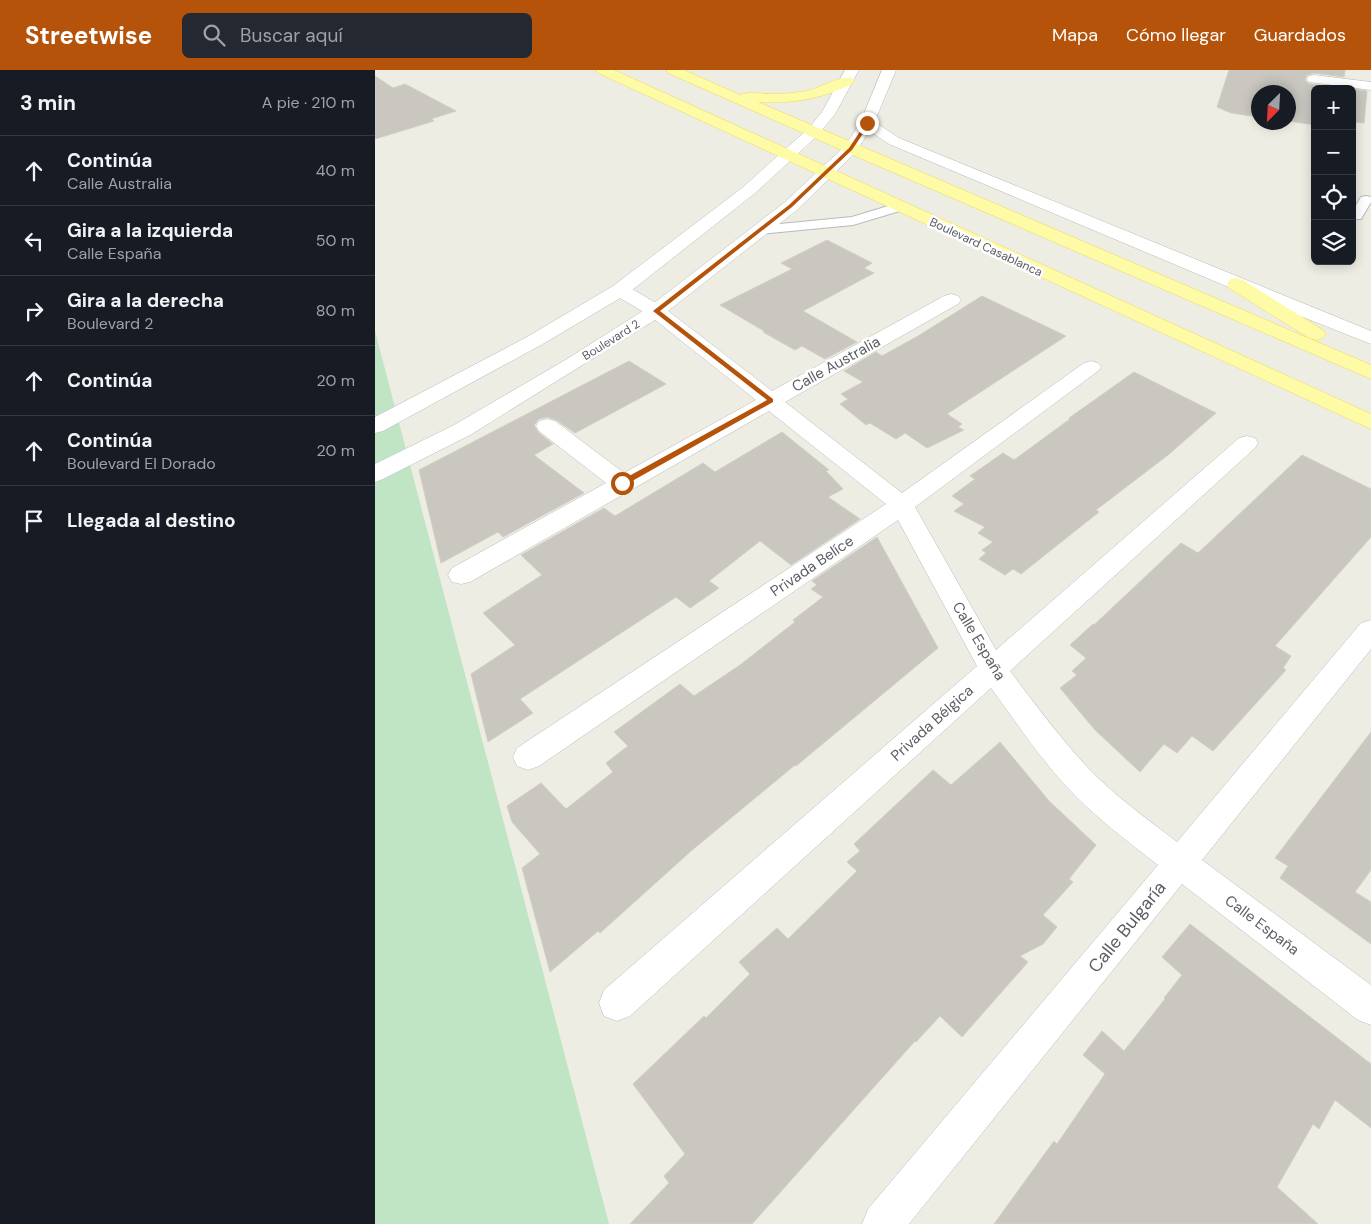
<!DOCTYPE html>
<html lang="es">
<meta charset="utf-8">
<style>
:root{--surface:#171b24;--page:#242831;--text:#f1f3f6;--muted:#9ea1a6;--line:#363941;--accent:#b45309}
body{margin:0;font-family:"DM Sans",sans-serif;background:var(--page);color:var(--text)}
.controls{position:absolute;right:15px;top:15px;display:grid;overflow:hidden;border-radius:8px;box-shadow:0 2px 12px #0003}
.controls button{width:45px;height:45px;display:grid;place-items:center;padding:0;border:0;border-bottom:1px solid var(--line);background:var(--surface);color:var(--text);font:25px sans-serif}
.compass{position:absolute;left:876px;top:15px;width:45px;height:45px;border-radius:50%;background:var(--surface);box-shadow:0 2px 12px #0003;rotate:204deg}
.stop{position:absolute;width:15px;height:15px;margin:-11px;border:4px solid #b45309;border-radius:50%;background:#fff}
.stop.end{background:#b45309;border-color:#fff;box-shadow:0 1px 5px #0008}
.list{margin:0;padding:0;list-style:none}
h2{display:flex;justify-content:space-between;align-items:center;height:65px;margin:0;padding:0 20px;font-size:21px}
h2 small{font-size:16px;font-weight:400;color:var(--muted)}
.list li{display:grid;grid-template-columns:32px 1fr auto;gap:15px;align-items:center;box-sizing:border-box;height:70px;padding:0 20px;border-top:1px solid var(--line)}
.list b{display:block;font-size:19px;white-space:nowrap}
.list p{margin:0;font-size:16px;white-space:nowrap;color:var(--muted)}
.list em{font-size:16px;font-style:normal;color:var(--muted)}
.icon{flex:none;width:28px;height:28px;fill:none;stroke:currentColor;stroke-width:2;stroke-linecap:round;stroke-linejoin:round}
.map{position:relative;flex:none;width:996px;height:1154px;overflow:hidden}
header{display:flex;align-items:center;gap:30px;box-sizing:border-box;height:70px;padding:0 25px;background:var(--accent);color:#fff}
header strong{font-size:24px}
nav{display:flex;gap:28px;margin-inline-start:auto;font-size:18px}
.search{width:350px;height:45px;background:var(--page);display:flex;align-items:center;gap:12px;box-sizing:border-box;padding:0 18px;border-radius:8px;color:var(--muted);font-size:19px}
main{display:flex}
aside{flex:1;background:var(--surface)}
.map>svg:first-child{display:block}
.green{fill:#bfe5c4}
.building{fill:#c9c7c0;stroke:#d2cfc1}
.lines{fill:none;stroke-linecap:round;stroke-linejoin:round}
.service-casing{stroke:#b8babf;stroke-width:2}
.minor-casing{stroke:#b8babf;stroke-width:1}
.tertiary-casing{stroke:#b8babf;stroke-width:1}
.secondary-casing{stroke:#b8bbc1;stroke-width:1}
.primary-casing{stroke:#f0d859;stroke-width:1}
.service{fill:#fff;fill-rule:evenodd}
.minor{fill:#fff;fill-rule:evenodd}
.tertiary{fill:#fff;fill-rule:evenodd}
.secondary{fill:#fff;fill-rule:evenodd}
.primary{fill:#fefba7;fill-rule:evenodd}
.route{fill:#b45309}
.labels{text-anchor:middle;stroke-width:5;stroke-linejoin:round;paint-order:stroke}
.far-street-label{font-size:12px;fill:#5b5e64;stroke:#fff}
.street-label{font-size:15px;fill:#5b5e64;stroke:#fff}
.near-street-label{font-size:18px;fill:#5b5e64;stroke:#fff}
</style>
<header>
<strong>Streetwise</strong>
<div class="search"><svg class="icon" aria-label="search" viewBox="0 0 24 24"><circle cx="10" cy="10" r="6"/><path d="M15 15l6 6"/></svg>Buscar aquí</div>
<nav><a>Mapa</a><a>Cómo llegar</a><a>Guardados</a></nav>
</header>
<main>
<aside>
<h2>3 min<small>A pie · 210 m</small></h2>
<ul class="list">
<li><svg class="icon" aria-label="ahead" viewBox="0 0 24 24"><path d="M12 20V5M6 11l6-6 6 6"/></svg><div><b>Continúa</b><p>Calle Australia</p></div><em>40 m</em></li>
<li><svg class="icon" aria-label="left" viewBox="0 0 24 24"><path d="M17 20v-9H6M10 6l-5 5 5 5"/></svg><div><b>Gira a la izquierda</b><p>Calle España</p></div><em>50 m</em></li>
<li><svg class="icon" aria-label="right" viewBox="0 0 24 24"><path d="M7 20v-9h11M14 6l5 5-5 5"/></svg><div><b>Gira a la derecha</b><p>Boulevard 2</p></div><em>80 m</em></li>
<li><svg class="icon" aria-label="ahead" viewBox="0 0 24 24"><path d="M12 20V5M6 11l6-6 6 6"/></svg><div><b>Continúa</b></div><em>20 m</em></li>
<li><svg class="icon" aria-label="ahead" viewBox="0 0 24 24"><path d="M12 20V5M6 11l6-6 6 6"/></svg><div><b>Continúa</b><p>Boulevard El Dorado</p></div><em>20 m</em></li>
<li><svg class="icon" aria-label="arrive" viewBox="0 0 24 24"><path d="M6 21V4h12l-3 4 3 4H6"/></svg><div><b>Llegada al destino</b></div></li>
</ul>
</aside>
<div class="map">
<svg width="996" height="1154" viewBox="0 0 996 1154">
<rect width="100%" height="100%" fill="#eeede3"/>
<path class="green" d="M0,261L234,1154H0Z"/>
<path class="building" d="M854,0H970L969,7L939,3L932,5L930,10L934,14L972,19H940V55L914,51V22H884V47L856,43L842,37Z
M0,6L18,18L30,14L81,41L56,49L59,51L0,69Z
M977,19L992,21L989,53L977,52Z
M452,170L497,193L489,198L499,203L428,241L482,272L450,289L427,276L420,280L388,262L389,261L345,235L417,199L406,193Z
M607,226L691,266L572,344L587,354L583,357L589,360L552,378L530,363L521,369L495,353L491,355L465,334L473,329L466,324L488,312L469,301L501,282L507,286L543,266Z
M254,291L291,314L200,363L181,350L172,347L164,349L159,355L163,362L178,374L159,385L209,423L128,467L123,462L66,493L44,400Z
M759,302L841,343L793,385L721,440L724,442L646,504L638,499L630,505L604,489L611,483L607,480L618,472L603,463L610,457L579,441L589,434L577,426L600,409L595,406L628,383L639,390L695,349L694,348Z
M407,362L454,400L451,401L468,419L453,427L485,449L416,495L385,471L334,511L344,518L315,538L301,527L145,629L158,643L113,672L96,604L140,575L108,543L167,505L146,485L229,438L240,446L328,393L340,402Z
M927,385L996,419V467L900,576L916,586L908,598L911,600L838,681L817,666L802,683L789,674L765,702L720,660L685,618L702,605L697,601L711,588L695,575L718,554L719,555L806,473L823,483Z
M502,467L563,578L421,696L420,695L316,781L225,863L223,861L175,902L147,798L165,784L137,752L132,736L166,713L191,739L238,702L231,693L253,676L239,662L305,614L319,626L365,595L420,552L418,550L448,527L436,519L442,515L437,511Z
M996,662V800L980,822L996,832V874L905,808L913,796L900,788Z
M625,672L674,731L721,775L694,809L698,812L668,845L682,857L668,874L645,886L653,892L587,967L565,946L541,972L540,971L377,1154H255L294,1113L289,1106L310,1084L258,1014L329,946L331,948L375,904L364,892L402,858L413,869L482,801L472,792L485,781L479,774L558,700L576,715Z
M815,854L996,994V1058L960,1030L944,1059L938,1054L902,1117L943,1154H619L679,1071L682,1074L730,1004L708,985L727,961L749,981L790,929L789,928L807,905L787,887Z"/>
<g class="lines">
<defs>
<path id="service" d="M991,126L996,127V132L986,149H977V142L986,127Z
M523,133L528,134L530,137L528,140L478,155L385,164L378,160L385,156L477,147Z"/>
<path id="minor" d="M939,5L996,12V20L934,12L932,9L934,6Z
M245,214L252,216L288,237L397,321L569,226L576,224L583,226L586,230L583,234L410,332L527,423L709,293L716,291L723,293L726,297L723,301L540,437L621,580L864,368L872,366L880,368L883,373L880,378L635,601C660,634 685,668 714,699C740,726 772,749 802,772L986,553L996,550V579L827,790L996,915V955L983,950L807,814L534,1154H487L493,1139L783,795C752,771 720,747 693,718C664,687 641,652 616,618L255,946L242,951L229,946L224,933L229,920L602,596L523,450L164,696L153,700L142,696L138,687L142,678L511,434L394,341L95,512L86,514L77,512L73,505L77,498L231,413L164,361L161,356L164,351L172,349L180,351L249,403L381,330L274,245L238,224L236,220L238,216Z"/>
<path id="tertiary" d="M492,49L497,50L524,68L996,261V274L870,224L514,74L487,56L485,53L487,50Z"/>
<path id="secondary" d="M470,0H484L460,44L443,65L379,124L252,224L166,275L8,361L0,363V347L152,267L238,216L367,118L433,59L447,42Z
M507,0H521L499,53L481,82L422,140L288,245L95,365L8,409L0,412V394L79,355L192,289L274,237L410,132L470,76L485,53Z"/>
<path id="primary" d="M221,0H239L996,344V359L223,3Z
M291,0H309L365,25C374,21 387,24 397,24C408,24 420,23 432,21C445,18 466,5 477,8L479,11L477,14C447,29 416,34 383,32L996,295V309L471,82L293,3Z
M861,208L868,210L948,260L951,264L948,268L941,270L934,268L854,218L852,214L854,210Z"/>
</defs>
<use href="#service" class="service-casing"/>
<use href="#minor" class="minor-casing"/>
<use href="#tertiary" class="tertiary-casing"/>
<use href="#secondary" class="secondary-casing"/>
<use href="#primary" class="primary-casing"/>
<use href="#service" class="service"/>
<use href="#minor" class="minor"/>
<use href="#tertiary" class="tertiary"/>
<use href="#secondary" class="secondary"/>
<use href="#primary" class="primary"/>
</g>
<path class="route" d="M492,51L495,53L477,80L417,137L285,241L398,329V332L250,415H245V411L392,330L278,241L414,135L474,78Z"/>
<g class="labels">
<g class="far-street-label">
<text transform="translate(611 177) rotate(25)" y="4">Boulevard Casablanca</text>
<text transform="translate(236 270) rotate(-32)" y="4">Boulevard 2</text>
</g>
<g class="street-label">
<text transform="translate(461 294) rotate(-29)" y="5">Calle Australia</text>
<text transform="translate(437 496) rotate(-34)" y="5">Privada Belíce</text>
<text transform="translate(604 571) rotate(59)" y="5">Calle España</text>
<text transform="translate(557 653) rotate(-42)" y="5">Privada Bélgica</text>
<text transform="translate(887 855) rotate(37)" y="5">Calle España</text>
</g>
<g class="near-street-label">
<text transform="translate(752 857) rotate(-51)" y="6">Calle Bulgaría</text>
</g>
</g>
</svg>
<div class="controls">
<button>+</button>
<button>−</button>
<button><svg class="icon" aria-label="locate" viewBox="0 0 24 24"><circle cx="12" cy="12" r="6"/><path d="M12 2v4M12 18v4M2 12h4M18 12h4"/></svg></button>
<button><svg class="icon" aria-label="layers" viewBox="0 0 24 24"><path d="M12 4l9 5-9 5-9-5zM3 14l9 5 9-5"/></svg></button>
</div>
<svg class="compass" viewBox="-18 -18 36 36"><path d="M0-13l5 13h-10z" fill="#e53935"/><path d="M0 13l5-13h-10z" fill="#9ea1a6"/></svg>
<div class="stop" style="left:247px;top:413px"></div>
<div class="stop end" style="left:492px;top:53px"></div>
</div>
</main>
